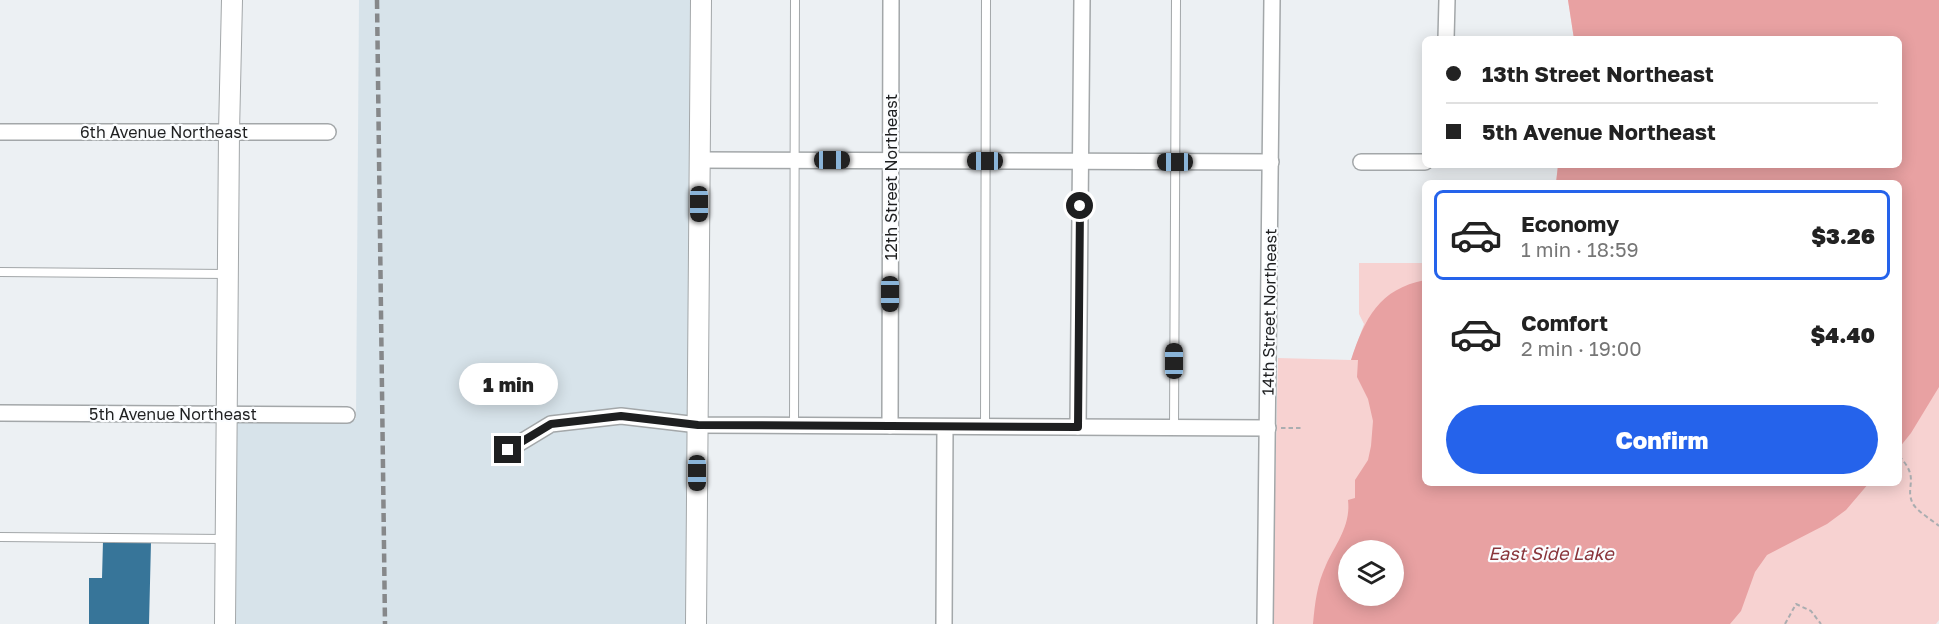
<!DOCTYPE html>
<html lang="en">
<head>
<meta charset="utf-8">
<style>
  :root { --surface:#fff; --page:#f2f2f2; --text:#222; --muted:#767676; --line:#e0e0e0; --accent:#2563eb }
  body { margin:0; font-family:"Golos Text",sans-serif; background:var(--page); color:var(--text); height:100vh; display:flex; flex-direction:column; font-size:22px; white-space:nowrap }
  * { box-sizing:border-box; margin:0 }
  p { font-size:20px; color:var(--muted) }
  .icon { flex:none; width:33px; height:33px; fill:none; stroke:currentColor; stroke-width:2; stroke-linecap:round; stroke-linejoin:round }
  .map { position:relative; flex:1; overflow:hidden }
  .sheet { position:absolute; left:1422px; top:180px; width:480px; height:306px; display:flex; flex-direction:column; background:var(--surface); border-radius:9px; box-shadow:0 3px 15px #0003 }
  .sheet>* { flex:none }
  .guide { position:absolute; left:1422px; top:36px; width:480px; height:132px; border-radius:9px; box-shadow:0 3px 15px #0003; display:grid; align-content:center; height:132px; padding:0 24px; background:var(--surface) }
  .tools { position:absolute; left:1338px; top:540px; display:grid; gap:12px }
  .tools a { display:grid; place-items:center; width:66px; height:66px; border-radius:50%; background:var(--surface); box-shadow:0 3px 15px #0003; font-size:30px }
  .end { position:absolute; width:27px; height:27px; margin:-14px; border:8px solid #1e1f20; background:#fff; box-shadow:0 0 0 3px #fff }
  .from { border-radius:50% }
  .bubble { position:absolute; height:42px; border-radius:21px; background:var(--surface); box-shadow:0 3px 15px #0003; font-size:20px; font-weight:800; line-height:42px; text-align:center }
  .car { position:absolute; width:18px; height:36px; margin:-18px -9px; border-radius:8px; box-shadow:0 0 4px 2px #0007; background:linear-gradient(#222 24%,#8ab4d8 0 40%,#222 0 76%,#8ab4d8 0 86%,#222 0) }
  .guide b { display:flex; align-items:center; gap:21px; height:57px; font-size:22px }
  .guide b+b { border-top:2px solid var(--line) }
  .guide i { width:15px; height:15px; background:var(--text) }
  ul { padding:10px 0 0; list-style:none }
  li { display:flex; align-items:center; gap:18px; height:90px; margin:0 12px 9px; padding:0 12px; border:3px solid transparent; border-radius:9px }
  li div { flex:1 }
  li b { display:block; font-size:22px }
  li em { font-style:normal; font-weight:800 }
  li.current { border-color:var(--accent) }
  li>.icon { width:54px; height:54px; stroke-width:1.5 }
  .button { display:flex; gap:12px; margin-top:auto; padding:12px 24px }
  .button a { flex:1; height:69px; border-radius:36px; background:var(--accent); color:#fff; font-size:24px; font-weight:800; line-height:69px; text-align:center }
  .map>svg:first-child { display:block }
  .built { fill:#d7e3ea }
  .green { fill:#f7d2d1; fill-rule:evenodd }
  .water { fill:#e8a1a2; fill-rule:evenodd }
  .building { fill:#377599 }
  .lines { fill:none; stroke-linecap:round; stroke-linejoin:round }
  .service-casing { stroke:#a3a7a9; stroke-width:10 }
  .minor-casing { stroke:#a3a7a9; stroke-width:18 }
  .tertiary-casing { stroke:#a3a7a9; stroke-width:22 }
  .path { stroke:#aaadb0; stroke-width:2; stroke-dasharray:4.5 3; stroke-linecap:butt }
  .service { stroke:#fff; stroke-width:8 }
  .minor { stroke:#fff; stroke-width:15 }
  .tertiary { stroke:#fff; stroke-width:20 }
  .rail { stroke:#86888a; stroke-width:4.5; stroke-dasharray:9 4.5; stroke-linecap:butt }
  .route { stroke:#1e1f20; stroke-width:8 }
  .labels { text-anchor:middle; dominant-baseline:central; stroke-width:4.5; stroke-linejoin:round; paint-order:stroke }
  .street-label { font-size:16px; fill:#1e1f20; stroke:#fbfdff }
  .water-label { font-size:18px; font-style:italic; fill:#89353b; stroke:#fbfdff }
</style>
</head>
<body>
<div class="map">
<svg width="1939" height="624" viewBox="0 0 1939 624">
  <rect width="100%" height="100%" fill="#ecf0f3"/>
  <polygon class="built" points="359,0 690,0 686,624 232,624 233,419 356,419"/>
  <path class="green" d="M 1568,0 L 1939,0 L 1939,620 L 1936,624 L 1272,624 L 1278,358 L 1351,360 L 1364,324 L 1359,314 L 1359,263 L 1425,263 L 1425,483 L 1899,483 L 1899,183 L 1556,183 L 1558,165 L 1899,165 L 1899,39 L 1574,39 ZM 1348,550 L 1394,550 L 1394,596 L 1348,596 Z"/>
  <g class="water">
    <polygon points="1568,0 1939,0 1939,387 1911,433 1899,448 1899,183 1556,183 1558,165 1899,165 1899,39 1574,39"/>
    <path d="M 1425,280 L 1425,483 L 1869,483 L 1846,510 L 1827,524 L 1767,555 L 1755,572 L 1741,611 L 1730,624 L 1313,624 C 1315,603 1317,584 1326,565 C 1336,543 1351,526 1348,500 L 1355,498 L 1355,480 L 1368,460 L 1371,446 L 1373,421 L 1368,399 L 1357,377 L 1358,360 L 1351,360 C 1365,318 1379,289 1425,280 ZM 1348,550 L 1394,550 L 1394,596 L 1348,596 Z"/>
  </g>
  <polygon class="building" points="103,541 151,542 149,624 89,624 89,578 102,578"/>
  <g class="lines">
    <g class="service-casing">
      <g id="service">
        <polyline points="0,272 227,274"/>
        <polyline points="794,426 795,0"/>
        <polyline points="985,427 986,0"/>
        <polyline points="1174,428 1176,0"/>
        <polyline points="0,537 224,539"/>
      </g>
    </g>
    <g class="minor-casing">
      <g id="minor">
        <polyline points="1446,39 1447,0"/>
        <polyline points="0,132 328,132"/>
        <polyline points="699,160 1271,162"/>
        <polyline points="1361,162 1425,162"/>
        <polyline points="0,413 347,415"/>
        <polyline points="890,426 891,0"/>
        <polyline points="1078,427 1082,0"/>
        <polyline points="508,450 551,424 621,416 698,425 1268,428"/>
        <polyline points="944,624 945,427"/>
        <polyline points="1265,624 1272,0"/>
      </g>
    </g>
    <g class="tertiary-casing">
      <g id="tertiary">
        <polyline points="225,624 229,132 232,0"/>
        <polyline points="696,624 701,0"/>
      </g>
    </g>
    <g class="path">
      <polyline points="1281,428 1302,428"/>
      <path d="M 1899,456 C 1921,479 1904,486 1913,504 C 1918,512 1932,520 1939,526"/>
      <polyline points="1785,624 1796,604 1811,611 1821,624"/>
    </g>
    <use href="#service" class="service"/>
    <use href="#minor" class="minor"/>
    <use href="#tertiary" class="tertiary"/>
    <polyline class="rail" points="377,0 385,624"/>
  </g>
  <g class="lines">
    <polyline class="route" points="508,450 551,424 621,416 698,425 1078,427 1080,206"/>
  </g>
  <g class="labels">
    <g class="street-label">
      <text x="164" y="132">6th Avenue Northeast</text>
      <text transform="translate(891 177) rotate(-90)">12th Street Northeast</text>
      <text transform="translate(1269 312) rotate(-89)">14th Street Northeast</text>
      <text x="173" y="414">5th Avenue Northeast</text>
    </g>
    <g class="water-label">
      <text x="1551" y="553">East Side Lake</text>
    </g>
  </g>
</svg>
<div class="tools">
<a><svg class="icon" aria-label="layers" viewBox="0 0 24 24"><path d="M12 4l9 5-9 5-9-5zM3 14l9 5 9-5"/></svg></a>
</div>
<i class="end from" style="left:1080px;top:206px"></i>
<i class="end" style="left:508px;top:450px"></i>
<div class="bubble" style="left:459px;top:363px;width:99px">1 min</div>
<i class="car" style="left:832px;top:160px;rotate:90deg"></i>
<i class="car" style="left:985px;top:161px;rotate:270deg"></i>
<i class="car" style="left:1175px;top:162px;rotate:270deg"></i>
<i class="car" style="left:699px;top:204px;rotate:180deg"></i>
<i class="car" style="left:890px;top:294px;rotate:180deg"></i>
<i class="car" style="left:1174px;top:361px;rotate:0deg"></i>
<i class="car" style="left:697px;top:473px;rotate:180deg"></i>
<div class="guide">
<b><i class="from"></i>13th Street Northeast</b>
<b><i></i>5th Avenue Northeast</b>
</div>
<section class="sheet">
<ul>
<li class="current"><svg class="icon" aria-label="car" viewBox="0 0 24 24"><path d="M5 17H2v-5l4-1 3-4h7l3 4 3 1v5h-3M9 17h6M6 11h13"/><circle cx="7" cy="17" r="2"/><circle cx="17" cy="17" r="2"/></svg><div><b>Economy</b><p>1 min · 18:59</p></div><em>$3.26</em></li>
<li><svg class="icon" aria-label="car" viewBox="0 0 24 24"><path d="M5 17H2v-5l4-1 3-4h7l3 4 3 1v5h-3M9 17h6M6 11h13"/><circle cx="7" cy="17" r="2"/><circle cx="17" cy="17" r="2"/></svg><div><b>Comfort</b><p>2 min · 19:00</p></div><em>$4.40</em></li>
</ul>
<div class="button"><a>Confirm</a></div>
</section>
</div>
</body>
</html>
